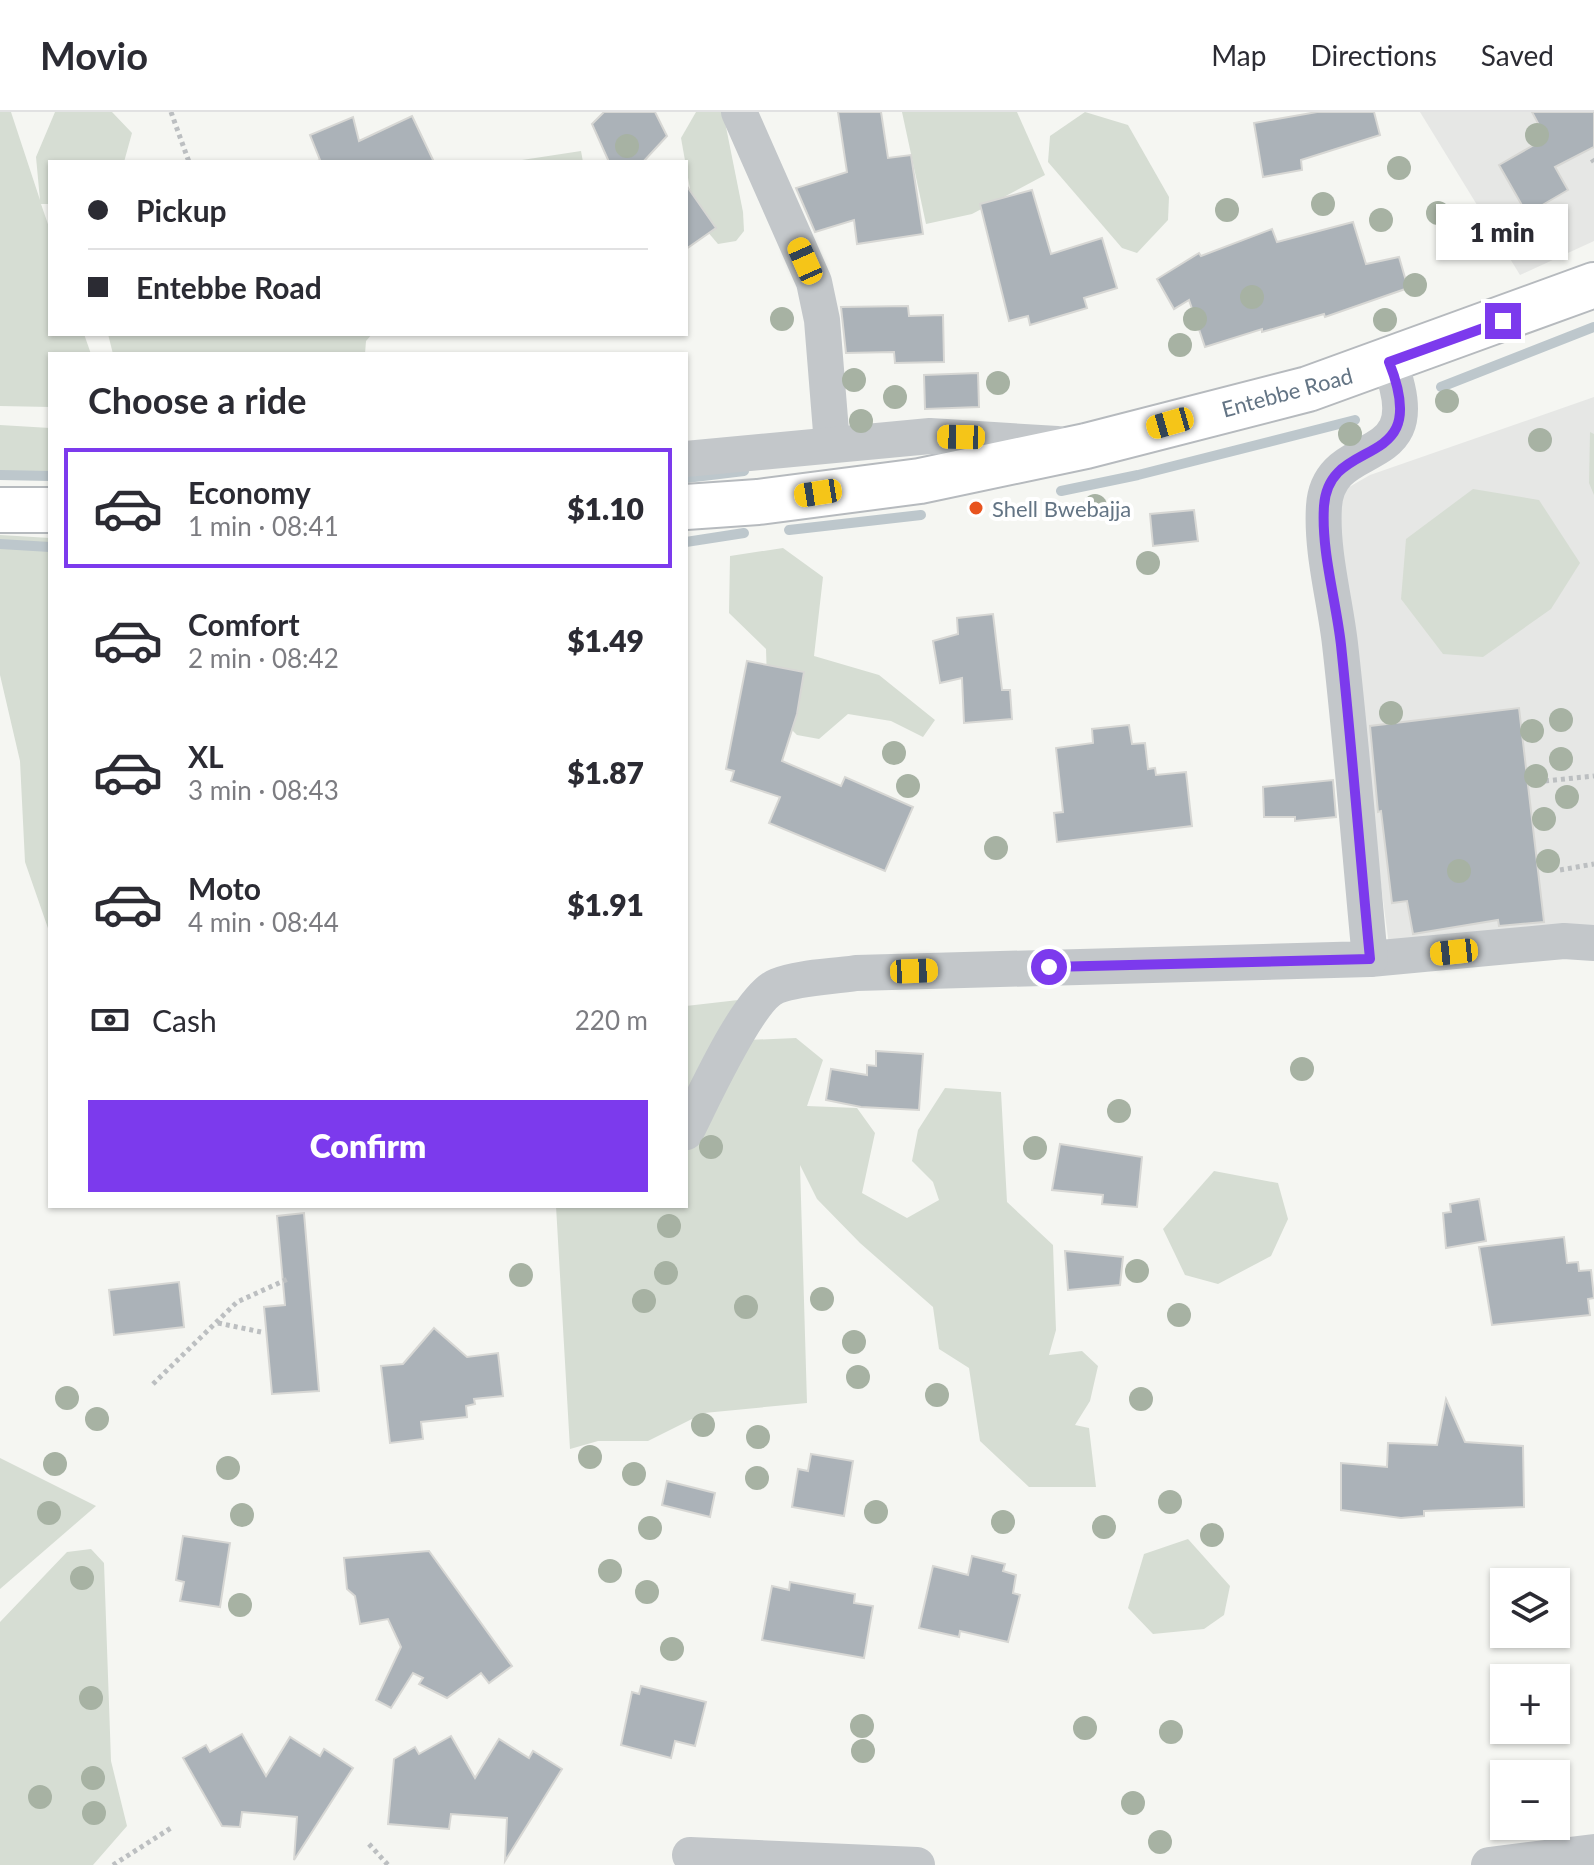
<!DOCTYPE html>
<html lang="en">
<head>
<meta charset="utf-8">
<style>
  :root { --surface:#fff; --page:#f2f2f3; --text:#2b2b33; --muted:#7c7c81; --line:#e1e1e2; --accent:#7c3aed }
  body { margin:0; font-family:Lato,sans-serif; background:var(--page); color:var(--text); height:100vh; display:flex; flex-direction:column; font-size:30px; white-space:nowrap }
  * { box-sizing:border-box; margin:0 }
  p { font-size:26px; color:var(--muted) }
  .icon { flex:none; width:44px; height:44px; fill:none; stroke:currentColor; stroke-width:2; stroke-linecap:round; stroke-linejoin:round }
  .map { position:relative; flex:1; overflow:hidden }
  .sheet { position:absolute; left:48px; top:240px; width:640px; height:856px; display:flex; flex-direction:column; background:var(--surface); border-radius:0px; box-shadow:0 2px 6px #0004 }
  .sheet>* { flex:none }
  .guide { position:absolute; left:48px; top:48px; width:640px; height:176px; border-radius:0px; box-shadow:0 2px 6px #0004; display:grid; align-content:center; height:176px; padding:0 40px; background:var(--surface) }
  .fabs { position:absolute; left:1490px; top:1456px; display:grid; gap:16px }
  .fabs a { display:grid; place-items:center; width:80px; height:80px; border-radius:0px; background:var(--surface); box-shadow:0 2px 6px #0004; font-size:40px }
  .end { position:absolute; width:36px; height:36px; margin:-18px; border:10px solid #7c3aed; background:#fff; box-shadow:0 0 0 4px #fff }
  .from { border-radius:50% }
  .bubble { position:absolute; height:56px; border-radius:0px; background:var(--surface); box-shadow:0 2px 6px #0004; font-size:26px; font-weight:800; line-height:56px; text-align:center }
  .car { position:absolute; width:24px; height:48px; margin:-24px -12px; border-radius:10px; box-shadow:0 0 6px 2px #0007; background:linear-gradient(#f5c518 24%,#345 0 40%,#f5c518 0 76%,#345 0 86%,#f5c518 0) }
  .guide b { display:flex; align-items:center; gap:28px; height:76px; font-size:30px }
  .guide b+b { border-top:2px solid var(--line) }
  .guide i { width:20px; height:20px; background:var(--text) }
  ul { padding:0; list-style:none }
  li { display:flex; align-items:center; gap:24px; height:120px; margin:0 16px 12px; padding:0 24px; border:4px solid transparent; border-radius:0px }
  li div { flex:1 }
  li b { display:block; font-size:30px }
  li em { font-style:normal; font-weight:800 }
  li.current { border-color:var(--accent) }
  li>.icon { width:72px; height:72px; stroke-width:1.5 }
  h2 { padding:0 40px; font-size:36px; line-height:96px }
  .pay { display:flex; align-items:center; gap:20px; height:88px; padding:0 40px; font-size:30px }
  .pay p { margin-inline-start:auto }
  .action { display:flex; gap:16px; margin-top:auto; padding:16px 40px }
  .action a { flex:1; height:92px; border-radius:0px; background:var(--accent); color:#fff; font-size:32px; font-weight:800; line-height:92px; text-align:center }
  header { display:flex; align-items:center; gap:48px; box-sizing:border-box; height:112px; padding:0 40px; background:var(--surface); border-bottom:2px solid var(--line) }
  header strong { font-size:38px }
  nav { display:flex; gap:44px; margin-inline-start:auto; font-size:28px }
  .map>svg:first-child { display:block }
  .built { fill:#e6e7e5 }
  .green { fill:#d6ddd3 }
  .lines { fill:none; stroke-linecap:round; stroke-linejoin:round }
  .stream { stroke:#bdc7cc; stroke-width:10 }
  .building { fill:#abb2b8; stroke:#d7d7d4; stroke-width:2 }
  .major-casing { stroke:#b6babe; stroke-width:48 }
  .path { stroke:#bcbfc1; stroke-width:5; stroke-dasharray:4 4; stroke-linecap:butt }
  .minor { stroke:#c3c7ca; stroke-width:36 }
  .major { stroke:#fff; stroke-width:44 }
  .tree { fill:#a7b2a3 }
  .route { stroke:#7c3aed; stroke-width:10 }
  .poi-dot { fill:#e8541f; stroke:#fff; stroke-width:3 }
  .labels { text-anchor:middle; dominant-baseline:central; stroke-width:8; stroke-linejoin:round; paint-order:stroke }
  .street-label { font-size:22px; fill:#637484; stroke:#fff }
  .poi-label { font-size:22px; fill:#637484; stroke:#fff; text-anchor:start }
</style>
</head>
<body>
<header>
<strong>Movio</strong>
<nav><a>Map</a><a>Directions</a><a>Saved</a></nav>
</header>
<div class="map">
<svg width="1594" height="1753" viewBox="0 0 1594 1753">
  <rect width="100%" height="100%" fill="#f5f6f2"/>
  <g class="built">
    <polygon points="1420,0 1594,0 1594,129 1520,163"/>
    <polygon points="1594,285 1594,819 1390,841 1333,406 1344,378 1370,363"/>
  </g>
  <g class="green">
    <polygon points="0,0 11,0 40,88 36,45 55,0 112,0 132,21 124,50 50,50 50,92 41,92 50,118 50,222 84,222 91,242 50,242 50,295 0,294"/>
    <polygon points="696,0 723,0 743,100 744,119 736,129 718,132 695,105 681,26"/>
    <polygon points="902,0 1017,0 1045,63 972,102 926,112"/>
    <polygon points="1085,0 1128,13 1169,85 1168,108 1137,141 1122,136 1048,50 1050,24"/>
    <polygon points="581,39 583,50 515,50 522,48"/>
    <polygon points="108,222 372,222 366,229 365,242 113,242"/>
    <polygon points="0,313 50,316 50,366 0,365"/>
    <polygon points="1590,320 1594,322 1594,383 1589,371"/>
    <polygon points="1473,377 1539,388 1580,451 1551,497 1483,545 1443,542 1401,487 1406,427"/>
    <polygon points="0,423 50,426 50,822 25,750 20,649 0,563"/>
    <polygon points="783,436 823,465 814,544 879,563 935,608 923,625 891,609 848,602 819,627 797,623 792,618 767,569 766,537 729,501 730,444"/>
    <polygon points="747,887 747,928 796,926 823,948 807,994 857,996 875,1021 862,1081 907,1106 939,1088 933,1070 912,1049 918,1018 945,976 1001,980 1007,1090 1053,1133 1056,1218 1049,1243 1082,1239 1098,1254 1090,1289 1075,1313 1089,1316 1096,1375 1029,1375 980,1329 969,1256 939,1237 933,1195 860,1131 817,1087 800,1053 807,1291 704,1301 648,1329 598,1329 570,1337 556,1094 686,1094 686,894"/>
    <polygon points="1214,1059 1278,1071 1288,1107 1271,1144 1218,1172 1185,1163 1163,1117"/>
    <polygon points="0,1346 96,1394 0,1477"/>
    <polygon points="1188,1427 1230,1474 1224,1503 1204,1517 1153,1522 1128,1496 1144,1442"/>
    <polygon points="91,1437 104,1451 111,1649 127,1714 93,1753 0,1753 0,1510 67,1440"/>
  </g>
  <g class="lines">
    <g class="stream">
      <polyline points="1441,275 1594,215"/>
      <polyline points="0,363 50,364"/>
      <polyline points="686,366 744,359"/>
      <polyline points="1061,379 1138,363 1355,308"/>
      <polyline points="789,418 921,403"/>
      <polyline points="686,430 744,421"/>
      <polyline points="0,432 50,435"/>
    </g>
  </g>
  <g class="building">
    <polygon points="604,0 655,0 667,24 643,50 609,50 592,12"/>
    <polygon points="838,0 881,0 888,46 911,43 923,122 857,132 854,108 815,120 796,76 847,60"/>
    <polygon points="1317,0 1374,0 1380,23 1301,48 1302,58 1263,65 1254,11"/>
    <polygon points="1532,0 1594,0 1594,35 1555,55 1568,78 1527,102 1499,53 1546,26"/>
    <polygon points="412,4 434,50 316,50 320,48 310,23 353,5 359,29"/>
    <polygon points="686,73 716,116 686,137"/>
    <polygon points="1032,78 1051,142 1102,126 1117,176 1084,186 1087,196 1030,213 1028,204 1009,209 980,92"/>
    <polygon points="1353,110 1366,152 1399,145 1408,176 1325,205 1324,202 1262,220 1262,217 1205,235 1189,188 1174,197 1157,167 1199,141 1201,144 1272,117 1277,130"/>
    <polygon points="908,194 909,204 943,203 944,250 895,251 894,240 846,241 841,195"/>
    <polygon points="978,261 979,295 925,297 924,263"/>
    <polygon points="1194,398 1198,429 1153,434 1150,402"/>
    <polygon points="993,502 1002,578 1010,578 1012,607 964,611 962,566 940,571 933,529 958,522 957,506"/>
    <polygon points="747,549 804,560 797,602 782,649 841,674 845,665 913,695 885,759 769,711 780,685 731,669 734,659 726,657"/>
    <polygon points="1519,596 1544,810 1499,814 1498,808 1413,822 1407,789 1392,791 1381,699 1378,700 1370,614"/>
    <polygon points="1129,613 1132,632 1145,631 1148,657 1155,656 1156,663 1186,660 1192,714 1057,730 1054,701 1063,700 1056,636 1093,631 1092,617"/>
    <polygon points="1333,668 1336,705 1295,709 1295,705 1264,705 1263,675"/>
    <polygon points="876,939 923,942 919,998 861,995 826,988 831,957 867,963 867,953 876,954"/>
    <polygon points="1060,1032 1142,1045 1137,1095 1102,1092 1103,1083 1052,1078"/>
    <polygon points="1479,1087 1486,1129 1446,1136 1443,1101 1451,1100 1450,1092"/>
    <polygon points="304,1101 319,1279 272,1282 264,1195 285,1193 277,1104"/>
    <polygon points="1564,1125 1567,1151 1578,1150 1579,1159 1591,1158 1594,1186 1588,1187 1590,1203 1492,1213 1479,1135"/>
    <polygon points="1065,1139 1123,1145 1120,1173 1068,1178"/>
    <polygon points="179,1170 184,1215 114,1223 109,1178"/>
    <polygon points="434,1216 467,1245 498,1241 503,1284 474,1287 475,1292 466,1294 467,1305 421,1310 423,1327 390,1331 381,1254 403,1252"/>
    <polygon points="1446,1287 1465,1330 1523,1334 1524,1395 1424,1399 1424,1404 1401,1406 1341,1398 1341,1351 1387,1355 1388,1331 1437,1333"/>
    <polygon points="811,1342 853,1349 844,1404 792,1395 798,1357 808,1359"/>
    <polygon points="667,1369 715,1381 710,1405 662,1393"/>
    <polygon points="183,1424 230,1431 220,1495 180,1489 184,1470 176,1468"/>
    <polygon points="429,1439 512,1554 489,1571 481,1561 447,1586 419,1572 423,1566 413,1561 391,1596 376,1588 401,1535 388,1507 360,1512 355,1484 347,1477 344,1446"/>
    <polygon points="972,1444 1005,1452 1003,1459 1016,1463 1013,1481 1020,1483 1008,1530 960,1519 959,1525 919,1516 933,1454 968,1463"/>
    <polygon points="790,1470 855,1482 854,1491 873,1494 864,1546 762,1528 772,1474 789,1478"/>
    <polygon points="641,1574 706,1590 695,1634 675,1629 671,1646 621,1633 632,1580 639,1582"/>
    <polygon points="242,1622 266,1664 290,1625 320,1644 324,1637 353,1656 294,1748 297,1705 242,1700 240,1715 222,1714 183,1646 206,1633 210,1640"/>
    <polygon points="451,1624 475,1666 499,1627 529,1646 533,1639 562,1657 505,1749 507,1706 451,1702 449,1717 388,1712 394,1647 415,1635 419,1642"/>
  </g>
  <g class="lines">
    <g class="major-casing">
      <g id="major">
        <polyline points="686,395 758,390 920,369 1086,334 1308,277 1594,173"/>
        <polyline points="0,398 50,398"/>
      </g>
    </g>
    <g class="path">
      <polyline points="171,0 189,50"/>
      <polyline points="1592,47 1594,50"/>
      <polyline points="1545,669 1594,664"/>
      <polyline points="1560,758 1594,752"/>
      <polyline points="218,1211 261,1220"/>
      <polyline points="153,1272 237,1190 290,1166"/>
      <polyline points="369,1732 388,1753"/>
      <polyline points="113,1753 171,1716"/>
    </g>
    <g class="minor">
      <polyline points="739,0 814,170 822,208 832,332"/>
      <polyline points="686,347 930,324 1057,332"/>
      <polyline points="1370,847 1564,829 1594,831"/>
      <path d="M 686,1020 C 701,991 748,885 777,874 C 800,865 831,865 856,861 L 1370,847 C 1360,742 1352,637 1340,532 C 1335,488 1321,439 1324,394 C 1329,320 1434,363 1389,250"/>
      <polyline points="690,1743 917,1753"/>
      <polyline points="1489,1753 1594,1740"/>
    </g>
    <use href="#major" class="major"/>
  </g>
  <g class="tree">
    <circle cx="1537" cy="23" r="12"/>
    <circle cx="627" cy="34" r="12"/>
    <circle cx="1399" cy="56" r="12"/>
    <circle cx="1323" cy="92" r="12"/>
    <circle cx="1227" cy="98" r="12"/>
    <circle cx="1438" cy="101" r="12"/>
    <circle cx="1381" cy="108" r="12"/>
    <circle cx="1415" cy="173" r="12"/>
    <circle cx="1252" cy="185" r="12"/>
    <circle cx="782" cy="207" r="12"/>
    <circle cx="1195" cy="207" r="12"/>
    <circle cx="1385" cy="208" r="12"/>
    <circle cx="1180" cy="233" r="12"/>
    <circle cx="854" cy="268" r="12"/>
    <circle cx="998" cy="271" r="12"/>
    <circle cx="895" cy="285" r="12"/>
    <circle cx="1447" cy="289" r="12"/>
    <circle cx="861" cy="309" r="12"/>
    <circle cx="1350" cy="322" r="12"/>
    <circle cx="1540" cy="328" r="12"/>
    <circle cx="1095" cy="394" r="12"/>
    <circle cx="1148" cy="451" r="12"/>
    <circle cx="1391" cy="601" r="12"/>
    <circle cx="1561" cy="608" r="12"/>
    <circle cx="1532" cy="619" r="12"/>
    <circle cx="894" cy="641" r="12"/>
    <circle cx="1561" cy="647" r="12"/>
    <circle cx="1536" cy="664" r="12"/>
    <circle cx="908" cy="674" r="12"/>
    <circle cx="1567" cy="685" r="12"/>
    <circle cx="1544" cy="707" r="12"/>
    <circle cx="996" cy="736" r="12"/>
    <circle cx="1548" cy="749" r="12"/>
    <circle cx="1459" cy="759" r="12"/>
    <circle cx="1302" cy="957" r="12"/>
    <circle cx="1119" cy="999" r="12"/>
    <circle cx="711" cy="1035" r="12"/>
    <circle cx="1035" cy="1036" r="12"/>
    <circle cx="669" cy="1114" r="12"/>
    <circle cx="1137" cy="1159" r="12"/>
    <circle cx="666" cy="1161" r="12"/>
    <circle cx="521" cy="1163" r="12"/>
    <circle cx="822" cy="1187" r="12"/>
    <circle cx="644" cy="1189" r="12"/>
    <circle cx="746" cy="1195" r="12"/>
    <circle cx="1179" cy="1203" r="12"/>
    <circle cx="854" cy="1230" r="12"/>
    <circle cx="858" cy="1265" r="12"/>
    <circle cx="937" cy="1283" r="12"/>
    <circle cx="67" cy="1286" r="12"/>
    <circle cx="1141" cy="1287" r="12"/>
    <circle cx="97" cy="1307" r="12"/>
    <circle cx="703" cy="1313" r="12"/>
    <circle cx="758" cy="1325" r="12"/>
    <circle cx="590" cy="1345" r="12"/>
    <circle cx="55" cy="1352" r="12"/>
    <circle cx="228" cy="1356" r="12"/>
    <circle cx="634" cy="1362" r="12"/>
    <circle cx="757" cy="1366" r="12"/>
    <circle cx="1170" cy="1390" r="12"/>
    <circle cx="876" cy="1400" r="12"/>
    <circle cx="49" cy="1401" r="12"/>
    <circle cx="242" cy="1403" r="12"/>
    <circle cx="1003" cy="1410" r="12"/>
    <circle cx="1104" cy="1415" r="12"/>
    <circle cx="650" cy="1416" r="12"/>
    <circle cx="1212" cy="1423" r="12"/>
    <circle cx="610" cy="1459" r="12"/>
    <circle cx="82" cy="1466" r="12"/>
    <circle cx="647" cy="1480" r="12"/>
    <circle cx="240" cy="1493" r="12"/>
    <circle cx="672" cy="1537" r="12"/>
    <circle cx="91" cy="1586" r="12"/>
    <circle cx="862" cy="1614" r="12"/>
    <circle cx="1085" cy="1616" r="12"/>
    <circle cx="1171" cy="1620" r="12"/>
    <circle cx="863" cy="1639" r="12"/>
    <circle cx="93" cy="1666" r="12"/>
    <circle cx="40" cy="1685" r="12"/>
    <circle cx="1133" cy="1691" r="12"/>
    <circle cx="94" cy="1701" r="12"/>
    <circle cx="1160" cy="1730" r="12"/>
  </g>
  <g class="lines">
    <path class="route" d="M 1049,855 L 1370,847 C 1360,743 1352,637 1341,533 C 1336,488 1321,439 1324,394 C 1329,320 1434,363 1389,250 L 1503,209"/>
  </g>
  <circle class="poi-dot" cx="976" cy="396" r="8"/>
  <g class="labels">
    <g class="street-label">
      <text transform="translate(1287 280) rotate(-15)">Entebbe Road</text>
    </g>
    <g class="poi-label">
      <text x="992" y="396">Shell Bwebajja</text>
    </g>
  </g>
</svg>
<div class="fabs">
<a><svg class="icon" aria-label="layers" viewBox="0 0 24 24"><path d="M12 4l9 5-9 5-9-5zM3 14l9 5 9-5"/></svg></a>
<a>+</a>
<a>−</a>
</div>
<i class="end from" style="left:1049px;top:855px"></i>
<i class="end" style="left:1503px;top:209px"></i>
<div class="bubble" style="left:1436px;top:92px;width:132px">1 min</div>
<i class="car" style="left:805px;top:149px;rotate:336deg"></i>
<i class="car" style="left:1170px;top:311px;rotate:254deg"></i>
<i class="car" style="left:961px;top:325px;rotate:271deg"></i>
<i class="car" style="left:818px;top:381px;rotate:261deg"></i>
<i class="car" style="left:1454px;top:840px;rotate:264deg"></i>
<i class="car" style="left:914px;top:859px;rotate:88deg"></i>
<div class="guide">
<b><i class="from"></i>Pickup</b>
<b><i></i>Entebbe Road</b>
</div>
<section class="sheet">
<h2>Choose a ride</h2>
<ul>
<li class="current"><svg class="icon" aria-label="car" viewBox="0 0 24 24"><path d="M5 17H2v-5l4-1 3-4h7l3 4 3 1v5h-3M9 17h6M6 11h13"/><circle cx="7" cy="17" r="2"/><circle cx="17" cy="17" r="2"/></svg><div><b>Economy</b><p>1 min · 08:41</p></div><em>$1.10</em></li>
<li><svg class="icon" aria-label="car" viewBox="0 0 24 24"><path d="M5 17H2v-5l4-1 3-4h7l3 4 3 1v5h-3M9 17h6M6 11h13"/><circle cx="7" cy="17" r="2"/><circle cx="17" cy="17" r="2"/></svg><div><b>Comfort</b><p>2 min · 08:42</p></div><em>$1.49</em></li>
<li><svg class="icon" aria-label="car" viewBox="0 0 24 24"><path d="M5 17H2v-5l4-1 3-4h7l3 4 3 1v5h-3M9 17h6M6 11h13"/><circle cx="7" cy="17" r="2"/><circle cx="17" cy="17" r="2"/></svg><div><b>XL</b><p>3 min · 08:43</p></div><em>$1.87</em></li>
<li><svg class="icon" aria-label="car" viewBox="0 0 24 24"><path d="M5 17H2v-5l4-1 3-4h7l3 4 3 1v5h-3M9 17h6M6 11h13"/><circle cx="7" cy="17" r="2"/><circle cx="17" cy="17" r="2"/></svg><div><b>Moto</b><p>4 min · 08:44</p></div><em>$1.91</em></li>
</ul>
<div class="pay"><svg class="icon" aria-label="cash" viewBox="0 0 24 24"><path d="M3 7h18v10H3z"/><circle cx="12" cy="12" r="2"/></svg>Cash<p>220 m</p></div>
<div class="action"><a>Confirm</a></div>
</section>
</div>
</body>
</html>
